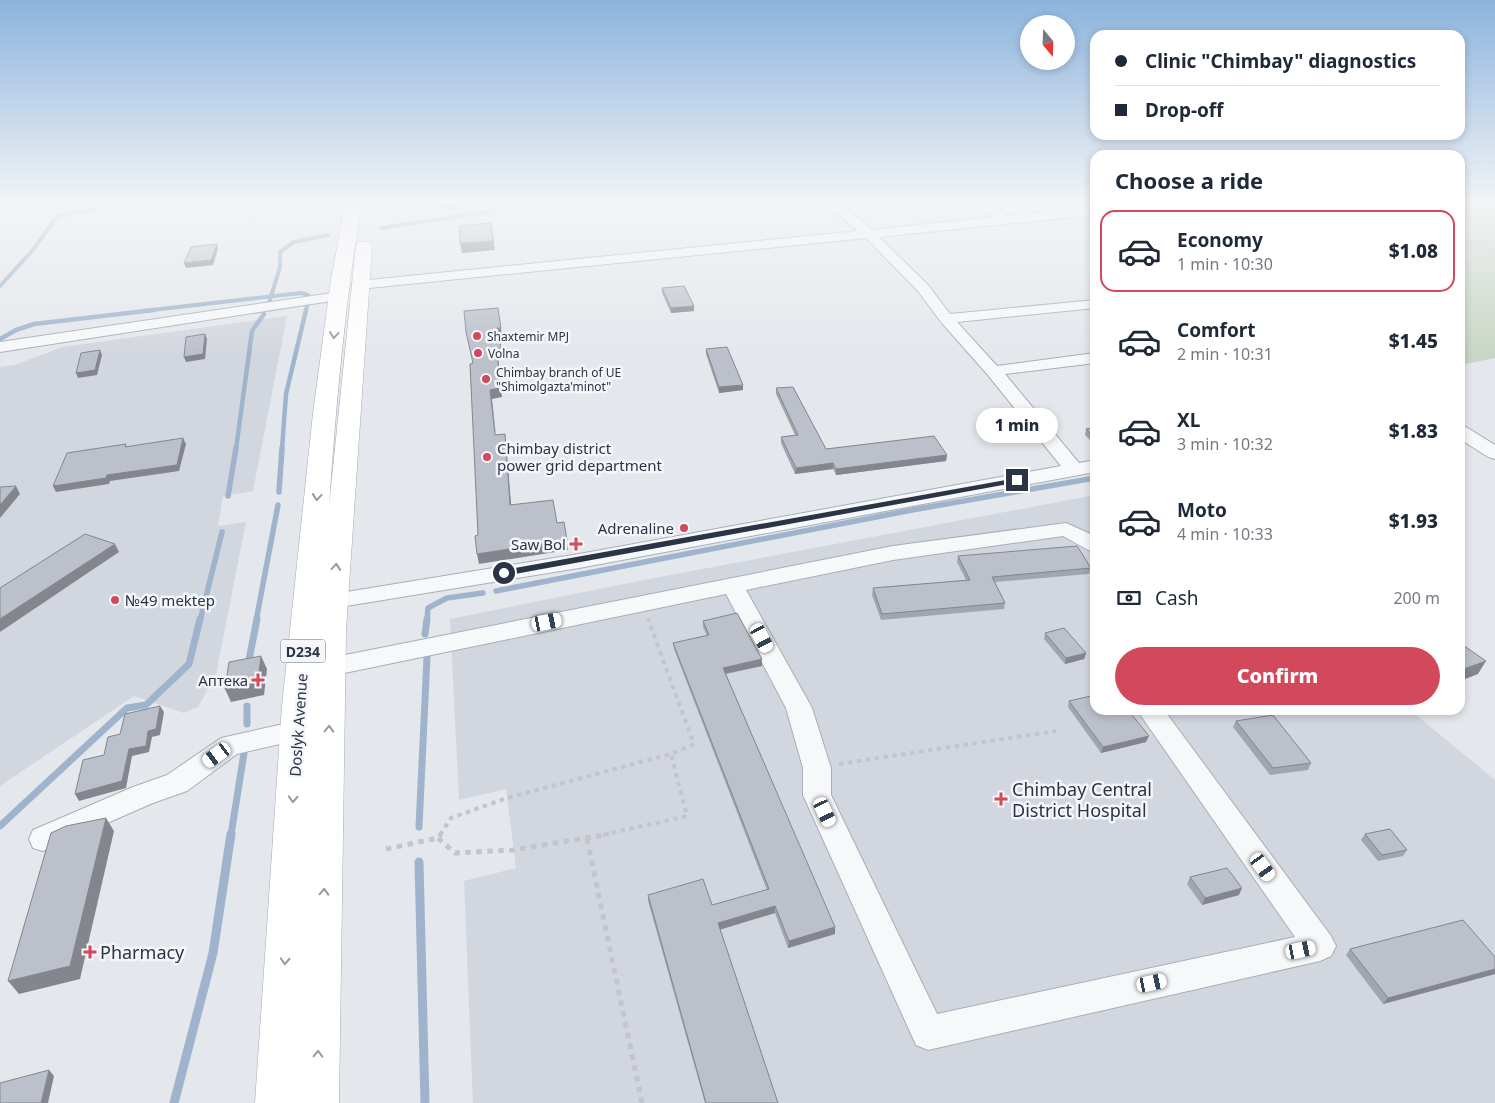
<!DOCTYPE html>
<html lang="en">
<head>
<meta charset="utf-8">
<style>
  :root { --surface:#fff; --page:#f2f2f3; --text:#1f2937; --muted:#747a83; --line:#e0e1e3; --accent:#d1495b }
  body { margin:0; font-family:"Noto Sans",sans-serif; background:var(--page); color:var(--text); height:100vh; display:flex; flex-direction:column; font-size:19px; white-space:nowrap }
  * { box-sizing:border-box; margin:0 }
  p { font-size:16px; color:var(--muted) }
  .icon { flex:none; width:28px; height:28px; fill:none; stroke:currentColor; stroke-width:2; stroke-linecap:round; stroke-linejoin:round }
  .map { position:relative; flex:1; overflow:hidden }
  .side { position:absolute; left:1090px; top:150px; width:375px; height:565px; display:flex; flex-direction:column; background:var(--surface); border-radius:15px; box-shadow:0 2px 8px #0003 }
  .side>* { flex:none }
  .top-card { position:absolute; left:1090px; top:30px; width:375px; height:110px; border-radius:15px; box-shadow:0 2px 8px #0003; display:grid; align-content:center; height:110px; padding:0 25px; background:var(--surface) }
  .needle { width:32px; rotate:161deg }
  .tools { position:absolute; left:1020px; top:15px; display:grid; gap:10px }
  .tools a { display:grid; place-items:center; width:55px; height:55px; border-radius:50%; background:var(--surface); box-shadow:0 2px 8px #0003; font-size:25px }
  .end { position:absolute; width:22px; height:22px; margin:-11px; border:6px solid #2b3445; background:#fff; box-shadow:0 0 0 2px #fff }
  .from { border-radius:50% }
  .bubble { position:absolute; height:35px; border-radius:18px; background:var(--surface); box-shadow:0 2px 8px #0003; font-size:16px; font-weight:800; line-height:35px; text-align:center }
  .car { position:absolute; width:15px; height:30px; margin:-15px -8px; border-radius:6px; box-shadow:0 0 4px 1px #0007; background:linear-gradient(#fff 24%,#345 0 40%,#fff 0 76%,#345 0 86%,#fff 0) }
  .top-card b { display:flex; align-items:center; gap:18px; height:48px; font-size:19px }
  .top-card b+b { border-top:1px solid var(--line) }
  .top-card i { width:12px; height:12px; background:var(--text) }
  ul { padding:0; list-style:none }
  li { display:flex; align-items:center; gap:15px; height:82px; margin:0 10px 8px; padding:0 15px; border:2px solid transparent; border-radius:15px }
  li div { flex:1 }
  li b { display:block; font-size:19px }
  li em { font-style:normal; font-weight:800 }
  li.active { border-color:var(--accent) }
  li>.icon { width:45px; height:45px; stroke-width:1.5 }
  h2 { padding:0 25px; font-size:22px; line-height:60px }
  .pay { display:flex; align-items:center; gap:12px; height:55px; padding:0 25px; font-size:19px }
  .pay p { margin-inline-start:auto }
  .button { display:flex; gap:10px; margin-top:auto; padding:10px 25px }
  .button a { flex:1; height:58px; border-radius:30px; background:var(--accent); color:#fff; font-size:20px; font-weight:800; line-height:58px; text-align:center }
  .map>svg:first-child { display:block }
  .built { fill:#d2d6de }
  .green { fill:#c9d6c5 }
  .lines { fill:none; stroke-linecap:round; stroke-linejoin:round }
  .stream-far4 { stroke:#9fb4cc; stroke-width:4 }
  .stream-far3 { stroke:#9fb4cc; stroke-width:4.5 }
  .stream-far2 { stroke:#9fb4cc; stroke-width:5.5 }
  .stream-far1 { stroke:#9fb4cc; stroke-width:7 }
  .stream { stroke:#9fb4cc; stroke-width:9 }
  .minor-casing { stroke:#a9aeb7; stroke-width:2 }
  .major-casing { stroke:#a3abb8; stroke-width:1 }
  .path-far2 { stroke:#c2c5cb; stroke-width:2; stroke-dasharray:2.5 2.5; stroke-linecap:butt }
  .path-far1 { stroke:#c2c5cb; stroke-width:4; stroke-dasharray:4.5 4.5; stroke-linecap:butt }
  .path { stroke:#c2c5cb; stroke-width:5; stroke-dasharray:5.5 5.5; stroke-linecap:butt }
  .minor { fill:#f7f8fa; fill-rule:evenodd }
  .major { fill:#fff; fill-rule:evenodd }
  .wall { fill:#a1a5ae }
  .shaded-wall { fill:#83868d }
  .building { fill:#bbc0ca; stroke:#83868d }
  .oneway { stroke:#959aa2 }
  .route { fill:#2b3445 }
  .poi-dot { fill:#d1495b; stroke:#f4f6f9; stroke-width:2 }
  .labels { text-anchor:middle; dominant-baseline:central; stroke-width:5; stroke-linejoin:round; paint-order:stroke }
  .far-poi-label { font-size:12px; fill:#2b3445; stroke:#f4f6f9; text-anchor:start }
  .shield { fill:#f4f6f9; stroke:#676e7b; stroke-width:1 }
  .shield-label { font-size:14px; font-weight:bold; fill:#2b3445 }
  .poi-label { font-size:15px; fill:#2b3445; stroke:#f4f6f9; text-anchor:end }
  .street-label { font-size:15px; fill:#2b3445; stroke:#f4f6f9 }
  .near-poi-label { font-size:18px; fill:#2b3445; stroke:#f4f6f9; text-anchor:start }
</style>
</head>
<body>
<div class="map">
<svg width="1495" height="1103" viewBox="0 0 1495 1103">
  <rect width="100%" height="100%" fill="#e4e7ec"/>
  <g class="built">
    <polygon points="287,316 253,491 223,496 218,526 246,522 216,674 198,707 184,713 134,696 0,786 0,367 15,365 62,347"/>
    <polygon points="1095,495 1095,710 1410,710 1495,780 1495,1103 473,1103 464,881 516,868 506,789 459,800 450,619 644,580"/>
  </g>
  <polygon class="green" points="1460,201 1495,201 1495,358 1460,365"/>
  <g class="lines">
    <g class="stream-far4">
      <polyline points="1064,201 1075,208"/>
      <polyline points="1090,216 1095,220"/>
      <polyline points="381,228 487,212 523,201"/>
      <polyline points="0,286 33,250 57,216 108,206 151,201"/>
      <polyline points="269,303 280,267 280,252 294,242 328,235"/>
      <polyline points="143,311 301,293 308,295"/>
      <polyline points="306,311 308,301"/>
    </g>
    <g class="stream-far3">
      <polyline points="0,339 16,330 34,324 154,310"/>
      <polyline points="236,449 252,331 264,314"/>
      <polyline points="282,449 286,394 306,310"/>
    </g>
    <g class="stream-far2">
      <polyline points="279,492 282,448"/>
      <polyline points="228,496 236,448"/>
      <polyline points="496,591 912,510 1095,478"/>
      <polyline points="200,621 222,532"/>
      <polyline points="256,621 278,505"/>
      <polyline points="427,621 428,608 447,598 483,593"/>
    </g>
    <g class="stream-far1">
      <polyline points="425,634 427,619"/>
      <polyline points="248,665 257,619"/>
      <polyline points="247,706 247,724"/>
      <polyline points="0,826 127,708 146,705 189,664 200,619"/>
      <polyline points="419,827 427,657"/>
      <polyline points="231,835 244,753"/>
    </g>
    <g class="stream">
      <polyline points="419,862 425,1103"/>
      <polyline points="174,1103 213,953 231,834"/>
    </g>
    <g class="minor-casing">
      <g id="minor">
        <polygon points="826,201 838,201 872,230 993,217 974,201 987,201 1007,216 1095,207 1095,215 879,237 928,285 950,314 1095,300 1095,308 957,322 997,366 1095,353 1095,363 1005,374 1079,463 1095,460 1095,472 579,568 334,608 326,606 323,601 326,596 334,594 579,554 1061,466 987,374 941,322 918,291 866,238 359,289 354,288 352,285 354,282 359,281 858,231 828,206"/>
        <polygon points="339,292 344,293 346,296 344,299 0,352 0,342"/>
        <polygon points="1460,426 1466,427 1495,445 1495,459 1488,457 1460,439"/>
        <polygon points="1066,523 1095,536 1095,551 1088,550 1063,536 893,560 746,590 812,708 831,768 831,795 937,1014 1295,937 1137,710 1164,710 1331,936 1336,946 1331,956 1320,961 928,1050 916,1045 803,795 803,768 786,708 726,594 330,676 321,673 318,667 321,661 330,658 893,546"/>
        <polygon points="297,721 306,724 310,731 306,738 237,754 187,791 153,803 43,851 33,848 29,839 33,830 133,787 167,775 221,738"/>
      </g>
    </g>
    <g class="major-casing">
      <path id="major" d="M 346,201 L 362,201 C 345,302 336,404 329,506 L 356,246 L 358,242 L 370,242 L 372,246 L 346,630 L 339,1103 L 255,1103 L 282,706 L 313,413 L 331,280 Z"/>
    </g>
    <g class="path-far2">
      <polyline points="1460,238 1495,253"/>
      <polyline points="1460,262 1495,258"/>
    </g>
    <g class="path-far1">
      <polyline points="839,764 1056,731"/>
      <polyline points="440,835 451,818 507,798 671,754 694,744 648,619"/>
      <polyline points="603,835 687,816 671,754"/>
    </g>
    <g class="path">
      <polyline points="438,838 455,853 513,850 609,834"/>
      <polyline points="587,839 642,1103"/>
      <polyline points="386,849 438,838 441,834"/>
    </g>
    <use href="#minor" class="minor"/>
    <use href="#major" class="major"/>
  </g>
  <g class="wall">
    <polygon points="662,288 694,311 671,313 662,293"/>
    <polygon points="706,349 743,390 719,393 706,354"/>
    <polygon points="776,388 826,449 947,455 946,461 836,475 833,469 795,474 781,443 781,437 795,435 776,394"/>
    <polygon points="1095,428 1095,445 1085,435 1086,429"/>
    <polygon points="958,556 1091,568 1089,574 995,582 1005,603 1004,609 881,620 872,595 873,588 966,580 957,562"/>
    <polygon points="703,621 762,659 762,666 726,674 835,934 788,948 775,913 720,929 778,1103 705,1103 648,901 648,895 712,905 767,890 674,649 673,643 707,636 703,627"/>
    <polygon points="1045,633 1086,653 1084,659 1065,664 1044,639"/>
    <polygon points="1069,701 1146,742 1101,753 1068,707"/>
    <polygon points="1236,721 1311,763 1308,770 1270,775 1233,727"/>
    <polygon points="1365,834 1407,850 1403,856 1378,861 1361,840"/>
    <polygon points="1190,877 1239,895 1202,905 1187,884"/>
    <polygon points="1350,949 1495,957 1495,974 1383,1004 1346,955"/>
  </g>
  <g class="shaded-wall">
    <polygon points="443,201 459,201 460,208 444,210"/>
    <polygon points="491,223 495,250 462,253 460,243"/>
    <polygon points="217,244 218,249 213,265 186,268 184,263"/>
    <polygon points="694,306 694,311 671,313 671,308"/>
    <polygon points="497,328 501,328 502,336 498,337"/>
    <polygon points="205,334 207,339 205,359 186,362 184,357"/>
    <polygon points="501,348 503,357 498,357 502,397 492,399 497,444 490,390 497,349"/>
    <polygon points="100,350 102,355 97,375 78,378 76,373"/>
    <polygon points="743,385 743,390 719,393 719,387"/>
    <polygon points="505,434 506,443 512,515 510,505"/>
    <polygon points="183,438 186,444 179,471 110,481 109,484 56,492 53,486 107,475"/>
    <polygon points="947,455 946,461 836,475 836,469"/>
    <polygon points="833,463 833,469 795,474 796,468"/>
    <polygon points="16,486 20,494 0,518 0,505"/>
    <polygon points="567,540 568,550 479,564 477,554"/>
    <polygon points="115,544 119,552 0,632 0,619"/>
    <polygon points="1086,653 1084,659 1065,664 1066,658"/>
    <polygon points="261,656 267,669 264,695 231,702 225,689"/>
    <polygon points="762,659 762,666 723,674 723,668"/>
    <polygon points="1486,661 1478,674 1460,681 1460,673 1461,670"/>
    <polygon points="160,706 164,712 160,735 152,737 149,752 132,756 126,788 79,801 75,794 129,749 148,731"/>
    <polygon points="1149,736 1146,742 1101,753 1103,747"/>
    <polygon points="106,818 114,831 80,979 19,994 8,981"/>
    <polygon points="1242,888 1239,895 1202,905 1205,898"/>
    <polygon points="775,906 775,913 719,930 718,923"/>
    <polygon points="835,927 835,934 788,948 789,941"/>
    <polygon points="1495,969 1495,974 1383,1004 1388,998"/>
    <polygon points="49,1070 54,1076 48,1103 41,1103"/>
  </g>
  <g class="building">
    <polygon points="491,223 493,241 460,243 459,226"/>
    <polygon points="217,244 211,260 184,263 191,247"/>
    <polygon points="684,286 694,306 671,308 662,288"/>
    <polygon points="498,308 501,328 497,328 501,348 497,349 500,388 490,390 495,435 505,434 510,505 553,500 557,523 564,522 567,540 477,554 475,536 478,535 470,364 473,363 466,332 464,311"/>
    <polygon points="205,334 203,354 184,357 186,337"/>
    <polygon points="727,347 743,385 719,387 706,349"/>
    <polygon points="100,350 95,370 76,373 81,353"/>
    <polygon points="793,387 826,449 934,436 947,455 836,469 833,463 796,468 781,437 798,435 776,388"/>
    <polygon points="1095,428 1095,438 1086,429"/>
    <polygon points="183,438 177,465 107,475 106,478 53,486 67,453 126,444 125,447"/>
    <polygon points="16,486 0,505 0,487"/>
    <polygon points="85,534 115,544 0,619 0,588"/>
    <polygon points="1077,546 1091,568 992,577 1005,603 882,614 873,588 970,580 958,556"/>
    <polygon points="737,613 762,659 723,668 835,927 789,941 775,906 718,923 778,1103 706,1103 648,895 703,879 712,905 769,889 673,643 709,635 703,621"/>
    <polygon points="1064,628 1086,653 1066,658 1045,633"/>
    <polygon points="1460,643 1486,661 1461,670 1460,669"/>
    <polygon points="261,656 258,682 225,689 229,662"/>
    <polygon points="1095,695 1095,710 1128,710 1149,736 1103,747 1069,701"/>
    <polygon points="160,706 156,729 148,731 146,746 129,749 122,781 75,794 83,760 104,755 108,737 120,734 125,714"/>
    <polygon points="1273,715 1311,763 1273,768 1236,721"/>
    <polygon points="106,818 70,966 8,981 51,833 66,826"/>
    <polygon points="1390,829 1407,850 1382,855 1365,834"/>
    <polygon points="1227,868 1242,888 1205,898 1190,877"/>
    <polygon points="1463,920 1495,957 1495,969 1388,998 1350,949"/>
    <polygon points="49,1070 41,1103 0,1103 0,1083"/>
  </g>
  <defs><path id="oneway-chevron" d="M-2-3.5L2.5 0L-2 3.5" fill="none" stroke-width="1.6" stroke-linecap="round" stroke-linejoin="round" transform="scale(1.25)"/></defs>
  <g class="oneway">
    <use href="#oneway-chevron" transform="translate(334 335) rotate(97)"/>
    <use href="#oneway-chevron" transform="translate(317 497) rotate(95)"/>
    <use href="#oneway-chevron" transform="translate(336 567) rotate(-85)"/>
    <use href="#oneway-chevron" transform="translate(329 729) rotate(-88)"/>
    <use href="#oneway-chevron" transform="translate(293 799) rotate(93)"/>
    <use href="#oneway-chevron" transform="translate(324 892) rotate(-88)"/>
    <use href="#oneway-chevron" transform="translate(285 961) rotate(93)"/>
    <use href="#oneway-chevron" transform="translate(318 1054) rotate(-88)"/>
  </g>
  <linearGradient id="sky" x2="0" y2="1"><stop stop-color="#8bb4dd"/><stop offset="0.57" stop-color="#f3f4f6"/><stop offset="1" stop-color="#f3f4f6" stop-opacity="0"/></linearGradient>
  <rect width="1495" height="355" fill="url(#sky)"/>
  <polygon class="route" points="1017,478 1019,479 1019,482 504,576 500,573 504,570"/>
  <g class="poi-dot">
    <circle cx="477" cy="336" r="5"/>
    <circle cx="478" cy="353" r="5"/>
    <circle cx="486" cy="379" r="5"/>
    <circle cx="487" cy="457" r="5"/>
    <circle cx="684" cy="528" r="5"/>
    <path d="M573.5 536.5h5v5h5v5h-5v5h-5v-5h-5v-5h5z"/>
    <circle cx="115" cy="600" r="5"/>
    <path d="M255.5 672.5h5v5h5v5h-5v5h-5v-5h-5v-5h5z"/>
    <path d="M998.5 791.5h5v5h5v5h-5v5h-5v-5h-5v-5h5z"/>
    <path d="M87.5 944.5h5v5h5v5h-5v5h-5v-5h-5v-5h5z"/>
  </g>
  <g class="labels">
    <g class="far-poi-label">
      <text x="487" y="336">Shaxtemir MPJ</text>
      <text x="488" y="353">Volna</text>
      <text x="496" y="372">Chimbay branch of UE<tspan x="496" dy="14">"Shimolgazta'minot"</tspan></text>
    </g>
    <rect class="shield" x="280.5" y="639.5" width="45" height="23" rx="4"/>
    <g class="shield-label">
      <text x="303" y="651">D234</text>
    </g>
    <g class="poi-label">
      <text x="497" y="448" text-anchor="start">Chimbay district<tspan x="497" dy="17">power grid department</tspan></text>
      <text x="674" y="528">Adrenaline</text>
      <text x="566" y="544">Saw Bol</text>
      <text x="125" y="600" text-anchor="start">№49 mektep</text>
      <text x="248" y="680">Аптека</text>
    </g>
    <g class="street-label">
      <text transform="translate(298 725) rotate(-86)">Doslyk Avenue</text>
    </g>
    <g class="near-poi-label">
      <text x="1012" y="789">Chimbay Central<tspan x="1012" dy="21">District Hospital</tspan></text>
      <text x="100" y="952">Pharmacy</text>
    </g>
  </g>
</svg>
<div class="tools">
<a><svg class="needle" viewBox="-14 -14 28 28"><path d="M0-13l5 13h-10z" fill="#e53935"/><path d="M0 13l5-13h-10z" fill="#747a83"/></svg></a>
</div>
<i class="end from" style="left:504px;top:573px"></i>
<i class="end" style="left:1017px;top:480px"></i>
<div class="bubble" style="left:976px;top:408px;width:82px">1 min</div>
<i class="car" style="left:547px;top:622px;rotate:79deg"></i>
<i class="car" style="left:762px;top:638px;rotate:152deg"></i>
<i class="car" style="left:217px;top:755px;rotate:234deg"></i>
<i class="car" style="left:825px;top:812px;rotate:155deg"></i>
<i class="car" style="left:1263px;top:867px;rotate:144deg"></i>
<i class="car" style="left:1301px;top:950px;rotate:78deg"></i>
<i class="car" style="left:1152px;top:983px;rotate:78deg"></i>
<div class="top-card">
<b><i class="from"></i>Clinic &quot;Chimbay&quot; diagnostics</b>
<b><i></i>Drop-off</b>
</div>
<section class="side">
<h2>Choose a ride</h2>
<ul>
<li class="active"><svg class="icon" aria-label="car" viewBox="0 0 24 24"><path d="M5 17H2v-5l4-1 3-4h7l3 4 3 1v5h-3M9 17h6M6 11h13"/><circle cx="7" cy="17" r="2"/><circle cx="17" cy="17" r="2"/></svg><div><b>Economy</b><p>1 min · 10:30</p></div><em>$1.08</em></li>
<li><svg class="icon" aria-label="car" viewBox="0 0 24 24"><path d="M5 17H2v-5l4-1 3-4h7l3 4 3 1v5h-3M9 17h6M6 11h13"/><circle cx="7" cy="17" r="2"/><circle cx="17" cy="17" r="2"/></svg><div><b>Comfort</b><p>2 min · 10:31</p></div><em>$1.45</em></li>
<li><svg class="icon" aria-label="car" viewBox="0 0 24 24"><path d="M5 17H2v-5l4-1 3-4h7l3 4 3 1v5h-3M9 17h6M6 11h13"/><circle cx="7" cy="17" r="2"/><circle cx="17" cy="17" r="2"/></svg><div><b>XL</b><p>3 min · 10:32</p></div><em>$1.83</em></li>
<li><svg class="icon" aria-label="car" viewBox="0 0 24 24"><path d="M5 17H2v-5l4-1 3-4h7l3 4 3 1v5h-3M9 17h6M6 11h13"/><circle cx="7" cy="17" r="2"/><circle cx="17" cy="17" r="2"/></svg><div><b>Moto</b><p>4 min · 10:33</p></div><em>$1.93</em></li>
</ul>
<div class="pay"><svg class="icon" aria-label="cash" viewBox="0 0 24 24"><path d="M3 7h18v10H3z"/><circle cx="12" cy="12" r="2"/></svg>Cash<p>200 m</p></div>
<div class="button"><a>Confirm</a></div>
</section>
</div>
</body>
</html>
